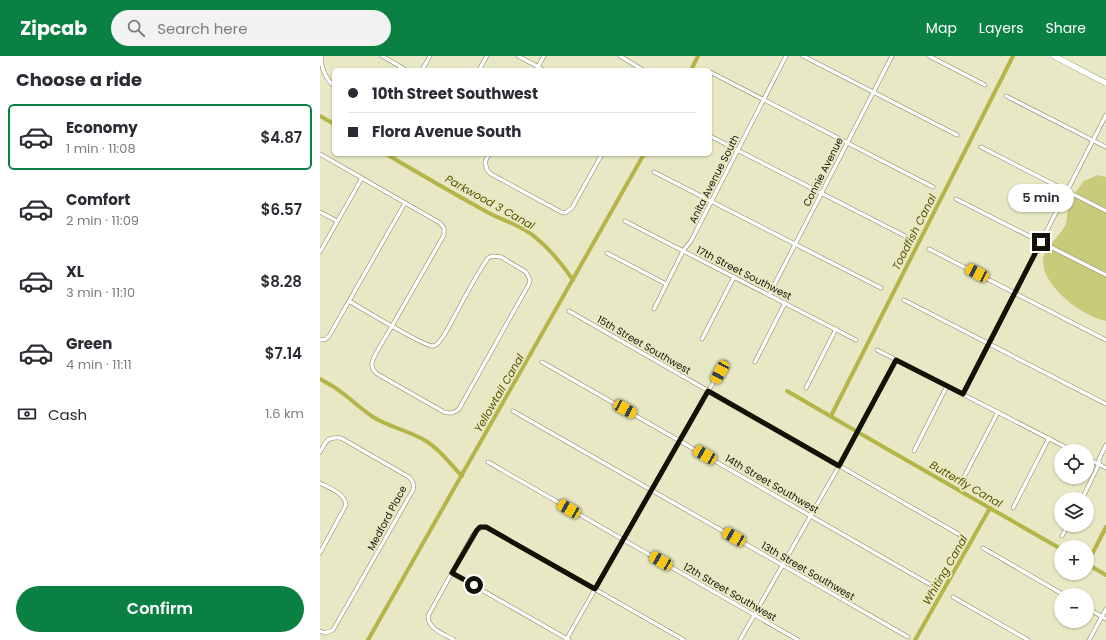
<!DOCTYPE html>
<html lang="en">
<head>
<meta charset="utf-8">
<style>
  :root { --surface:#fff; --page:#f2f2f3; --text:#2b2b33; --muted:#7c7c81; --line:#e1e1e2; --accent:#0b8043 }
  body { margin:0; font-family:Poppins,sans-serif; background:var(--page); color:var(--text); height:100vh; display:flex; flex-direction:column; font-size:15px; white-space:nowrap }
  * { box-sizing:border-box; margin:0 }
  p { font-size:13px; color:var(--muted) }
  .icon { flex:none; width:22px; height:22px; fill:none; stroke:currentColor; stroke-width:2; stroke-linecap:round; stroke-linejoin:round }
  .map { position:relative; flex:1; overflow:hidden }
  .details { display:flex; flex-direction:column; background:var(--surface); width:320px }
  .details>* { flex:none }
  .guide { position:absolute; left:12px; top:12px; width:380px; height:88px; border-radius:6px; box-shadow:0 1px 3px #0004; display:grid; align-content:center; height:88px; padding:0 16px; background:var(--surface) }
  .controls { position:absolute; left:734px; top:388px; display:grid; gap:8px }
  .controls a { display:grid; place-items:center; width:40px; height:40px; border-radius:50%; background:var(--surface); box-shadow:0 1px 3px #0004; font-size:20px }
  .end { position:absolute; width:18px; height:18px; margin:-9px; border:5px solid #121306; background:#fff; box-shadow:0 0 0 2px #fff }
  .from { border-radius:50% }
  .bubble { position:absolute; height:28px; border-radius:14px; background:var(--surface); box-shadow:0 1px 3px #0004; font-size:13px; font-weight:600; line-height:28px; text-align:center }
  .car { position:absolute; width:12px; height:24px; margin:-12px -6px; border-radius:5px; box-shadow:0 0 3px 1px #0007; background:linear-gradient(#f5c518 24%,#345 0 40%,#f5c518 0 76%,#345 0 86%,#f5c518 0) }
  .guide b { display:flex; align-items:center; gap:14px; height:38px; font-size:15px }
  .guide b+b { border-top:1px solid var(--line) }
  .guide i { width:10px; height:10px; background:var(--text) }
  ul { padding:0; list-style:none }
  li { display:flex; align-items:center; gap:12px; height:66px; margin:0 8px 6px; padding:0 8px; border:2px solid transparent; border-radius:6px }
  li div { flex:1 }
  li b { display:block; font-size:15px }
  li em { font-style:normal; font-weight:600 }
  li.on { border-color:var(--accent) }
  li>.icon { width:36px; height:36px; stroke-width:1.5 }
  h2 { padding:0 16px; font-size:18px; line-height:48px }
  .pay { display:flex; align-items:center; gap:10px; height:44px; padding:0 16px; font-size:15px }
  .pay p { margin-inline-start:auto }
  .primary-button { display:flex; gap:8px; margin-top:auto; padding:8px 16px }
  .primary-button a { flex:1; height:46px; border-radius:24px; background:var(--accent); color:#fff; font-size:16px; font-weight:600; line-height:46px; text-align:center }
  header { display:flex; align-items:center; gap:24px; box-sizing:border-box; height:56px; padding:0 20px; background:var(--accent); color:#fff }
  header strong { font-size:19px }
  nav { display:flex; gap:22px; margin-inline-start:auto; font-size:14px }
  .search { width:280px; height:36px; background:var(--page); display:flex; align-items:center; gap:10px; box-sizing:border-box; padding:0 14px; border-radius:22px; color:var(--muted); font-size:15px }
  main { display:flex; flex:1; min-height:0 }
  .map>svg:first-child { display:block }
  .green { fill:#c9cb7b }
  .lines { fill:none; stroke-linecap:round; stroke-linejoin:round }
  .canal { stroke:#b4b449; stroke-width:4 }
  .street-casing { stroke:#818260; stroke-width:4.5 }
  .secondary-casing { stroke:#818260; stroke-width:6 }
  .street { stroke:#fff; stroke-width:3.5 }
  .secondary { stroke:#fff; stroke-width:5.5 }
  .route { stroke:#121306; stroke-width:5 }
  .labels { text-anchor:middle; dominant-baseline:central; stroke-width:4; stroke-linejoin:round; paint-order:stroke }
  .street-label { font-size:10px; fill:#121306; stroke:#e8e9c4 }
  .water-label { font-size:11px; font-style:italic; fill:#575601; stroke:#e8e9c4 }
</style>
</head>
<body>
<header>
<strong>Zipcab</strong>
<div class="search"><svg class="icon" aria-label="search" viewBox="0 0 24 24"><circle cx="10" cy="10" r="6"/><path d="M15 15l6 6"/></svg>Search here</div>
<nav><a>Map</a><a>Layers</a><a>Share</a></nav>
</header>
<main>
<section class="details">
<h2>Choose a ride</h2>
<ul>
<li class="on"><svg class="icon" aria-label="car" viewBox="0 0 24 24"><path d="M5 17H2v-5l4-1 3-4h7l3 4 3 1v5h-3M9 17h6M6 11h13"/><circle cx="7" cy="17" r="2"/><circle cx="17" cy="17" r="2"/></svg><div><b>Economy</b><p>1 min · 11:08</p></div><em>$4.87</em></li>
<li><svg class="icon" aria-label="car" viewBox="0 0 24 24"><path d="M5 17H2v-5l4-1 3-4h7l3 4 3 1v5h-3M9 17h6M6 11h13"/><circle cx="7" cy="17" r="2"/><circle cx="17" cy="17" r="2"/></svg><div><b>Comfort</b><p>2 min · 11:09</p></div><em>$6.57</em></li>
<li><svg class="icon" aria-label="car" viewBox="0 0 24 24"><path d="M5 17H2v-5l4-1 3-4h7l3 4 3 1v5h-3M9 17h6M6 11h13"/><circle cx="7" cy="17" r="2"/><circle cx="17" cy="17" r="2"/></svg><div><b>XL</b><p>3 min · 11:10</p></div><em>$8.28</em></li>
<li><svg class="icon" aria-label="car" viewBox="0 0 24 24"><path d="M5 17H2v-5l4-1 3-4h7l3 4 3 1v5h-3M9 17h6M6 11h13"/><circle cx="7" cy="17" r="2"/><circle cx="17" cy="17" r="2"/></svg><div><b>Green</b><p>4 min · 11:11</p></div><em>$7.14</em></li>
</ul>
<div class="pay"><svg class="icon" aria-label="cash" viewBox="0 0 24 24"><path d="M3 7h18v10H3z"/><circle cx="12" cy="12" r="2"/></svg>Cash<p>1.6 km</p></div>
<div class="primary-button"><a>Confirm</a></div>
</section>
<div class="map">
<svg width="786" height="584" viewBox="0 0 786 584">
  <rect width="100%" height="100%" fill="#e8e9c4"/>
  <path class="green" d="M 778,119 L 786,121 L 786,265 C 764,261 733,237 725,216 C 723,211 723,205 723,201 L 730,189 L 742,175 L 746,168 L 749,145 L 764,125 Z"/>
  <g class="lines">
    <g class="canal">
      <polyline points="371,14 378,0"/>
      <polyline points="0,60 14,68"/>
      <path d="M 66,98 C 100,118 134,138 169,157 C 184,165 201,169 215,181 C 230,193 242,208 253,224"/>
      <path d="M 0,323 C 7,327 15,331 21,336 C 32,344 41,353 53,361 C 69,371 90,375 106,385 C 121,394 130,408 142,420"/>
      <polyline points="467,335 536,375"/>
      <polyline points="511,360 693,0"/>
      <polyline points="541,378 741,493"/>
      <polyline points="767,508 786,471"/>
      <polyline points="767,508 786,519"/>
      <polyline points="48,584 324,98"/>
      <polyline points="595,584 670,452"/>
    </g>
    <g class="street-casing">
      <g id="street">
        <path d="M 1,0 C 1,12 5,22 14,30"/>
        <polyline points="62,0 86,14"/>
        <polyline points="198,0 224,14"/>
        <polyline points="300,0 323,14"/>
        <polyline points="483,0 637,79"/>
        <polyline points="609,0 665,29"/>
        <polyline points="102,14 110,0"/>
        <polyline points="159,14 167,0"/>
        <polyline points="216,14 224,0"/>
        <polyline points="390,16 613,131"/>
        <polyline points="686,40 786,91"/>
        <polyline points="390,80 587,181"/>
        <polyline points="661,91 786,155"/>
        <path d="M 0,98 L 120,167 L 124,172 L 124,179 C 107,209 90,239 72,270 C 67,279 54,298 52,307 C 51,312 55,317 59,319 L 124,356 C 131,358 134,357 139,353 L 209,228 L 210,224 L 206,216 L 181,201 L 172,200 L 168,202 C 155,221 144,243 133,263 C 129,271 124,281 118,287 C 117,289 115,289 113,290 C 105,291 41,252 29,245"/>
        <polyline points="169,98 165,106 167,114 171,118 241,156 245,157 252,152 282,98"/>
        <polyline points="334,116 561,232"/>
        <polyline points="636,143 786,219"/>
        <polyline points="0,156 17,165"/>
        <polyline points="305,165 536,284"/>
        <polyline points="609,193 786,284"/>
        <polyline points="0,196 42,122"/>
        <polyline points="287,197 346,228"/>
        <polyline points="449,239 572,0"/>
        <polyline points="584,244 786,348"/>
        <polyline points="334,253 363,195 371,185 466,0"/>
        <polyline points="249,255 640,479"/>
        <polyline points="382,283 414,221"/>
        <polyline points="0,284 6,283 9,280 85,147"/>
        <polyline points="557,294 753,395"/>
        <polyline points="222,306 611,529"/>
        <polyline points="435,306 465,247"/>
        <polyline points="486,332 516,273"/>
        <polyline points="643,338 786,59"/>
        <polyline points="193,355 588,581"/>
        <polyline points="594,395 627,330"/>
        <path d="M 0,396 C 6,386 7,380 21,382 L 89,421 C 93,425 94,428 93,434 L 13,574 L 5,577 L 0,575"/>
        <polyline points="767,402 786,412"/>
        <polyline points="168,406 478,584"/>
        <polyline points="644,421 678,356"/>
        <path d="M 0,427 C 9,432 25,437 26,449 L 0,497"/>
        <polyline points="762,443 779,408 779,403 786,389"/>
        <polyline points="693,452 729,382"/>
        <polyline points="742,480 748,469"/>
        <polyline points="663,492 744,539"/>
        <polyline points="132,517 249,584"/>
        <polyline points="633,541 708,584"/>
        <polyline points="767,552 786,563"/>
        <path d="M 134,584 C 124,578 108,573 108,560 L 151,482 C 156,475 158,471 166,471 L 364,584"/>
        <polyline points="246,584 405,306"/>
        <polyline points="420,584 519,410 576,304"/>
        <polyline points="769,584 786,553"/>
      </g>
    </g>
    <g class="secondary-casing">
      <polyline id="secondary" points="734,0 786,27"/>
    </g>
    <use href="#street" class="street"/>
    <use href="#secondary" class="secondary"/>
  </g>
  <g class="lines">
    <polyline class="route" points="154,529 132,517 157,474 160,471 166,471 275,533 388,335 519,410 576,304 643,338 721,186"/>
  </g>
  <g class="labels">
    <g class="street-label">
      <text transform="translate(503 116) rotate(-63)">Connie Avenue</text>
      <text transform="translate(394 123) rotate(-63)">Anita Avenue South</text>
      <text transform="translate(424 217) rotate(27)">17th Street Southwest</text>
      <text transform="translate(324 289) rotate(30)">15th Street Southwest</text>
      <text transform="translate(452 428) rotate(30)">14th Street Southwest</text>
      <text transform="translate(67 462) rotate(-62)">Medford Place</text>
      <text transform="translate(488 515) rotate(30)">13th Street Southwest</text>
      <text transform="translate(410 536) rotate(30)">12th Street Southwest</text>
    </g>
    <g class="water-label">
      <text transform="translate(170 146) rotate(29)">Parkwood 3 Canal</text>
      <text transform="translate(594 176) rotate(-63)">Toadfish Canal</text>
      <text transform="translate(179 337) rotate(-60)">Yellowtail Canal</text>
      <text transform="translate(646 428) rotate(30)">Butterfly Canal</text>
      <text transform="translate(625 514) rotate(-60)">Whiting Canal</text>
    </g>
  </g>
</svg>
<div class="controls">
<a><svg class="icon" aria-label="locate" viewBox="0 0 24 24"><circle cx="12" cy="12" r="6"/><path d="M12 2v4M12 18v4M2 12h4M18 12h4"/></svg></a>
<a><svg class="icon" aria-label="layers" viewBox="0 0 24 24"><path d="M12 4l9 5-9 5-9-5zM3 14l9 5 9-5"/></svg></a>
<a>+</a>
<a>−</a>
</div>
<i class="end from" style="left:154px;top:529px"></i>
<i class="end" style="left:721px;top:186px"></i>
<div class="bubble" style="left:688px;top:128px;width:66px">5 min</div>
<i class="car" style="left:657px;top:217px;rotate:297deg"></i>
<i class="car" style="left:400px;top:316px;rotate:209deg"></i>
<i class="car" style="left:305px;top:353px;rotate:119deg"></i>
<i class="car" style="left:385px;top:399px;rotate:300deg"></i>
<i class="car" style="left:249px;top:453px;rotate:300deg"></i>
<i class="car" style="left:414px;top:481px;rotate:300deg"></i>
<i class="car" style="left:341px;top:505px;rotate:300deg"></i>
<div class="guide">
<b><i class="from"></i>10th Street Southwest</b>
<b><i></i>Flora Avenue South</b>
</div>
</div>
</main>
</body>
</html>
